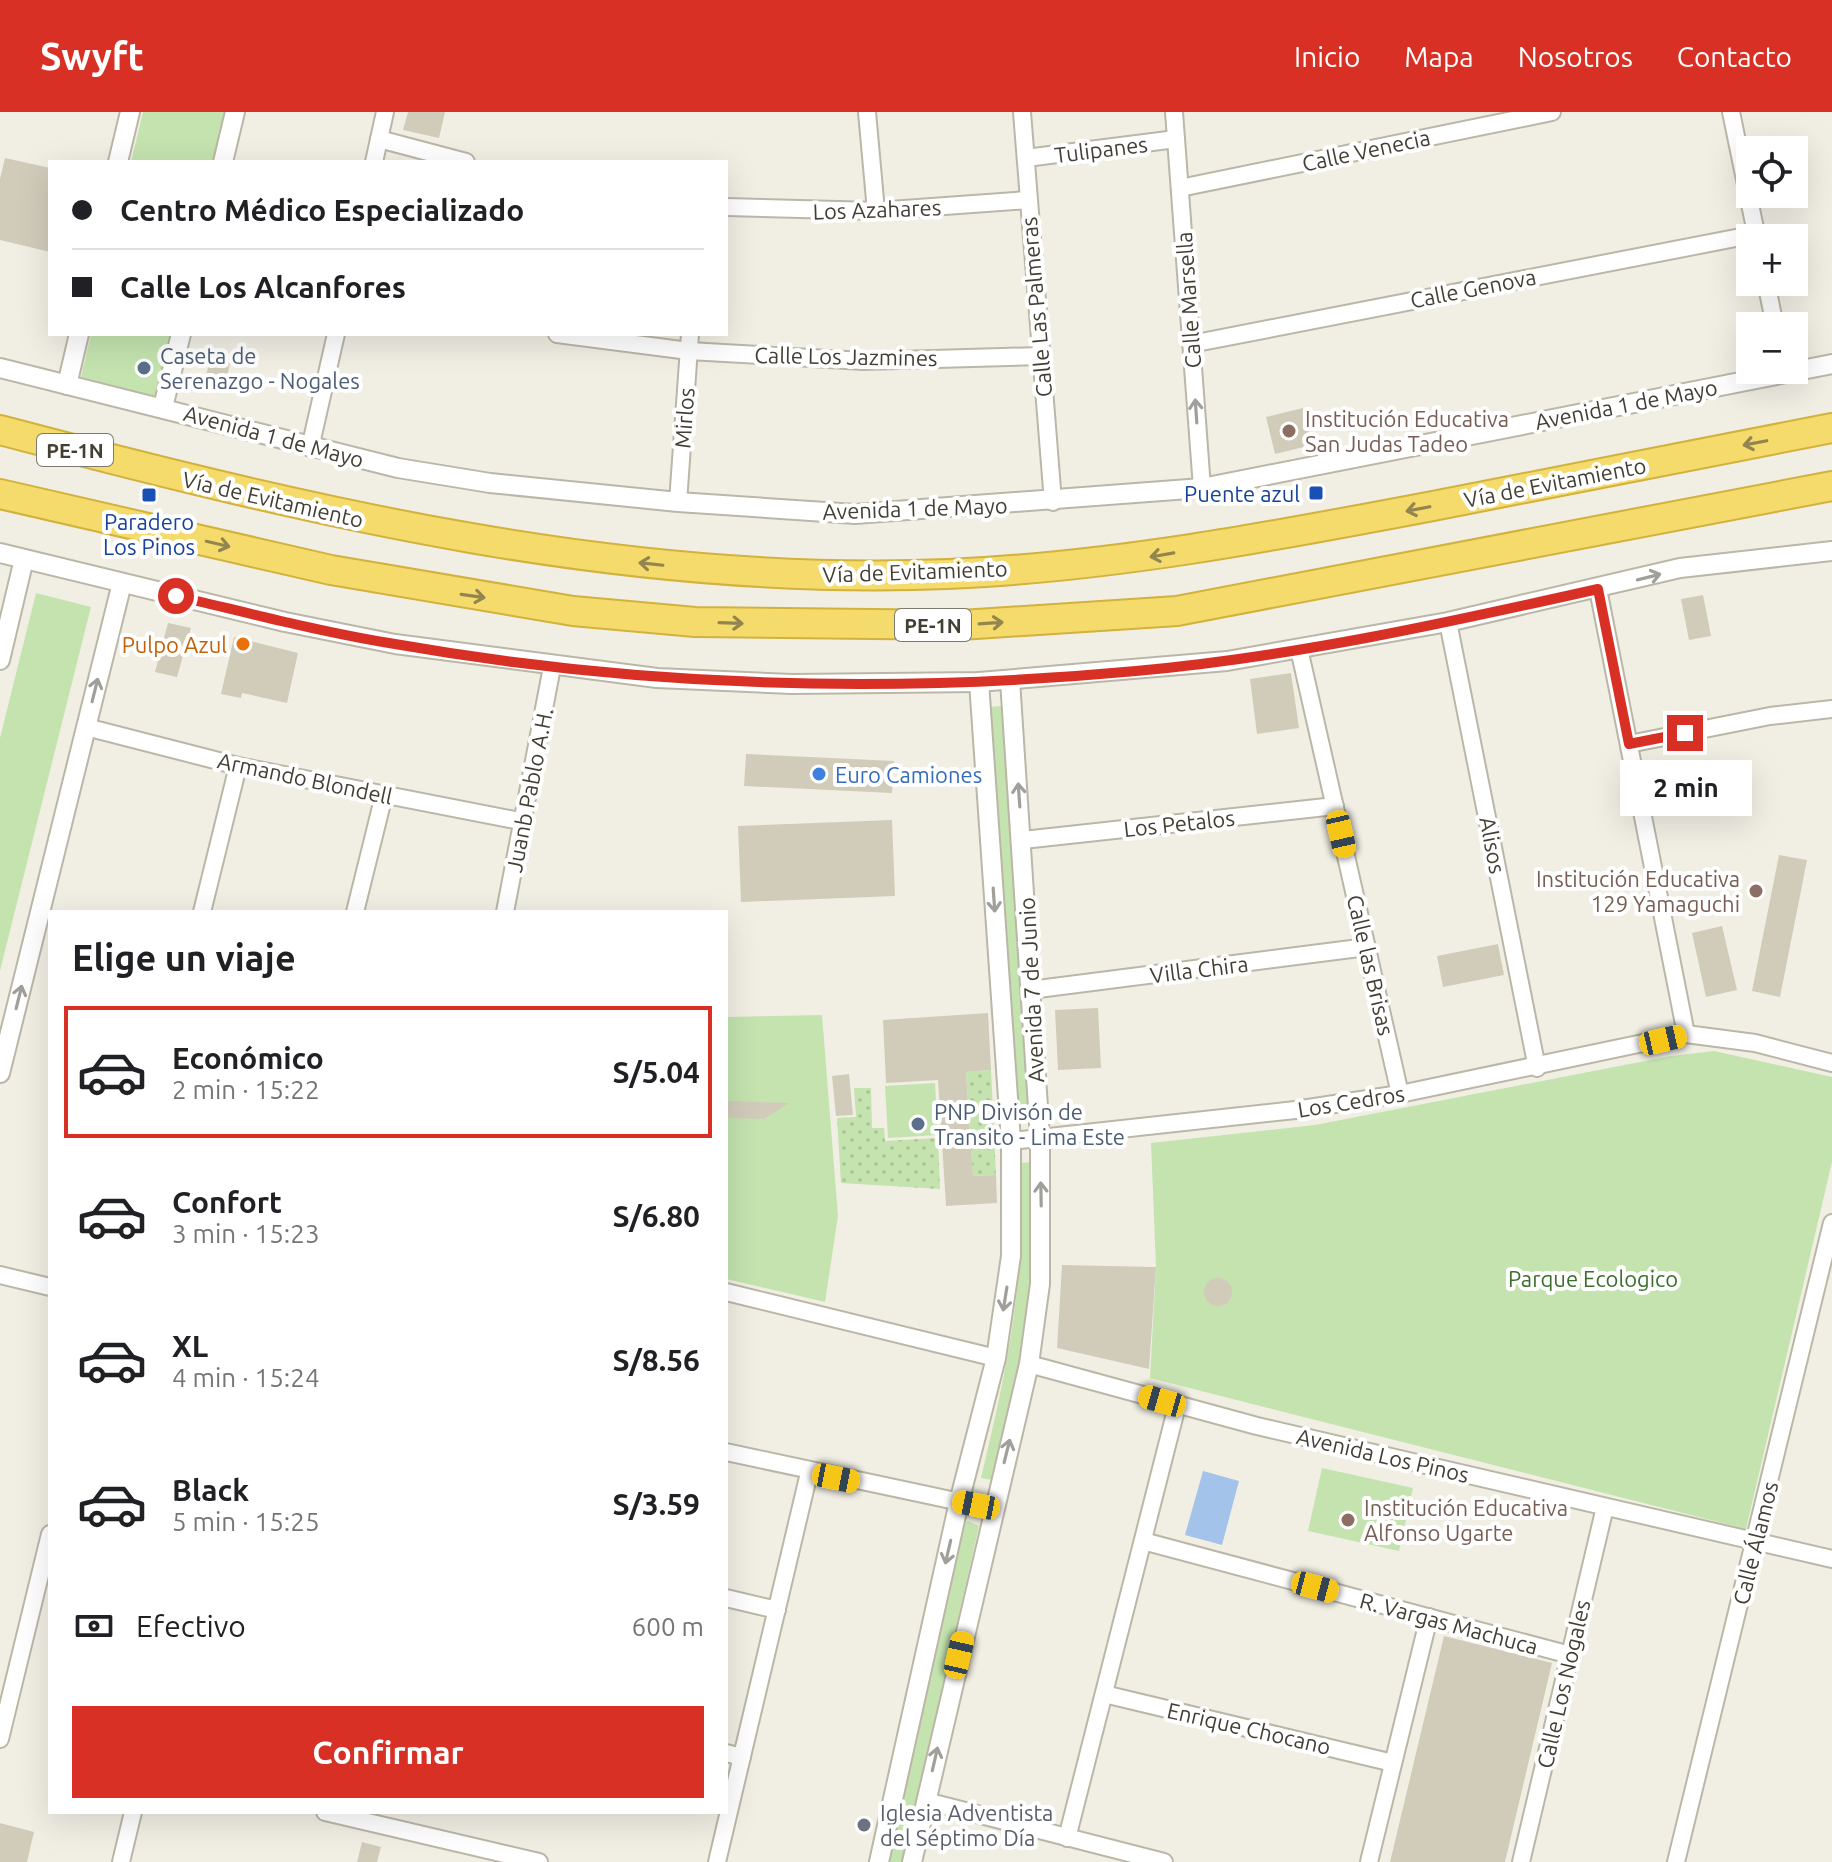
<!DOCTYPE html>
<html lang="es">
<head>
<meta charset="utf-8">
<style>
  :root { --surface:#fff; --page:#f2f2f2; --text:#202124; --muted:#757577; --line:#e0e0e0; --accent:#d93025 }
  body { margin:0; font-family:Ubuntu,sans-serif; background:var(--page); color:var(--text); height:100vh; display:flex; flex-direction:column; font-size:30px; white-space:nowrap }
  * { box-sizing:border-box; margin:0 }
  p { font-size:26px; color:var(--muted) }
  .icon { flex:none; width:44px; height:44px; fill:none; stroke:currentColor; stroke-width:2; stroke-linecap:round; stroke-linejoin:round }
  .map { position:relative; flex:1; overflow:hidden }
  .panel { position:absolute; left:48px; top:798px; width:680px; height:904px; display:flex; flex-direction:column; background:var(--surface); border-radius:0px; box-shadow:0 8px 32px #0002 }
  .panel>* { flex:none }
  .guide { position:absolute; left:48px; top:48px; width:680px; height:176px; border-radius:0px; box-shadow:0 8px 32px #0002; display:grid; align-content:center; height:176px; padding:0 24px; background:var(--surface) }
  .controls { position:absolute; left:1736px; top:24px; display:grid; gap:16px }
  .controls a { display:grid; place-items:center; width:72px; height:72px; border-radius:0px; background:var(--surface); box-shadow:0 8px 32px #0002; font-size:40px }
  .end { position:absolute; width:36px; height:36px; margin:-18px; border:10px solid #d93025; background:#fff; box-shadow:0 0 0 4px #fff }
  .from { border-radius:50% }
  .bubble { position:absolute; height:56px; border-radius:0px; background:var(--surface); box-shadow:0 8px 32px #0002; font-size:26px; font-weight:700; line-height:56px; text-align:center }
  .car { position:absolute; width:24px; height:48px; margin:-24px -12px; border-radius:10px; box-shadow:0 0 6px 2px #0007; background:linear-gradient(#f5c518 24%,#345 0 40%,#f5c518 0 76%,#345 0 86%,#f5c518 0) }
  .guide b { display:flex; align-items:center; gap:28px; height:76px; font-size:30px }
  .guide b+b { border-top:2px solid var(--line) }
  .guide i { width:20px; height:20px; background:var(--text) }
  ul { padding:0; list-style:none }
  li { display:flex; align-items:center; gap:24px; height:132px; margin:0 16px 12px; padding:0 8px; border:4px solid transparent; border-radius:0px }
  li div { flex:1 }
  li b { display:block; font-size:30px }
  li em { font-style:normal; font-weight:700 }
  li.selected { border-color:var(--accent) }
  li>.icon { width:72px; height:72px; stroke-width:1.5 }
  h2 { padding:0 24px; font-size:36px; line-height:96px }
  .pay { display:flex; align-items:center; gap:20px; height:88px; padding:0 24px; font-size:30px }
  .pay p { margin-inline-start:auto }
  .primary-button { display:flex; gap:16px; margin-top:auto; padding:16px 24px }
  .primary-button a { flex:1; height:92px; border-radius:0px; background:var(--accent); color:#fff; font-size:32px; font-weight:700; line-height:92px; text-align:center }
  header { display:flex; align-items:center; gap:48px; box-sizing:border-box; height:112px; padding:0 40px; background:var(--accent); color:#fff }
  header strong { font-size:38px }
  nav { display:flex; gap:44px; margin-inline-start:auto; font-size:28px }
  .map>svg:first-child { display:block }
  .grass { fill:url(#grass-dots) }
  .green { fill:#c4e3af }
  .water { fill:#a3c3ea }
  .building { fill:#d1ccba }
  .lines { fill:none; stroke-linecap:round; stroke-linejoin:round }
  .minor-casing { stroke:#bbb7a7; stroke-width:20 }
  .tertiary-casing { stroke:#bbb7a7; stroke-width:22 }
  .motorway-casing { stroke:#d2b13d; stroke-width:32 }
  .minor { stroke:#fff; stroke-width:16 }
  .tertiary { stroke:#fff; stroke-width:18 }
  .motorway { stroke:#f4db6c; stroke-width:28 }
  .oneway { stroke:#a09f9a }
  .oneway2 { stroke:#92854d }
  .route { stroke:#d93025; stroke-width:10 }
  .service-dot { fill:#5c6f8a; stroke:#fff; stroke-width:3 }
  .education-dot { fill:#8d6e63; stroke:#fff; stroke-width:3 }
  .transit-dot { fill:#1a4fb4; stroke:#fff; stroke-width:3 }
  .food-dot { fill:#e8710a; stroke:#fff; stroke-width:3 }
  .shop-dot { fill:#3f7fe0; stroke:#fff; stroke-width:3 }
  .worship-dot { fill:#6b7280; stroke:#fff; stroke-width:3 }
  .labels { text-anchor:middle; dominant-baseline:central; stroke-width:8; stroke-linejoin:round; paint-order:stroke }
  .shield { fill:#fff; stroke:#7b7971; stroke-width:2 }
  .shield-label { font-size:20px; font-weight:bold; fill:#423f34 }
  .street-label { font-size:22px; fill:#423f34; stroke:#fff }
  .service-label { font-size:22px; fill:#4e5e75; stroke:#fff; text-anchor:start }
  .education-label { font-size:22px; fill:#785e54; stroke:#fff; text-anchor:start }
  .transit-label { font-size:22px; fill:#164399; stroke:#fff; text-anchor:end }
  .food-label { font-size:22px; fill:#c56008; stroke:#fff; text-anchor:end }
  .shop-label { font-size:22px; fill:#366cbe; stroke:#fff; text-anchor:start }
  .park-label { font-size:22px; fill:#3c6f2c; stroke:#fff }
  .worship-label { font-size:22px; fill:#5b616d; stroke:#fff; text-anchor:start }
</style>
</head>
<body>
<header>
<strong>Swyft</strong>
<nav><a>Inicio</a><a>Mapa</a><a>Nosotros</a><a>Contacto</a></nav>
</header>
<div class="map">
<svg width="1832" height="1750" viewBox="0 0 1832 1750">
  <defs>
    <pattern id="grass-dots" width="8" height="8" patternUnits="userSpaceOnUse" patternTransform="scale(2)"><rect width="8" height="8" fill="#c4e3af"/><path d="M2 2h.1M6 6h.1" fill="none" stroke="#aac497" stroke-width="1.8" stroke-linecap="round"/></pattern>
  </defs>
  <rect width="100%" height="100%" fill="#f1efe4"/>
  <g class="grass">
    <polygon points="991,958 996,1063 973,1064 966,960"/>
    <polygon points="854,976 871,976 872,1016 884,1016 885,1029 938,1026 940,1077 841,1071 837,1006 856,1005"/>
  </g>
  <g class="green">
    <polygon points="143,0 229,0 217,50 131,50"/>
    <polygon points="91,222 175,222 159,286 81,265"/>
    <polygon points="36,481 91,495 0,859 0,626"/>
    <polygon points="1003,594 1031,1004 1017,1006 986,595"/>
    <polygon points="822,903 838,1104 825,1190 726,1167 726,905"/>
    <polygon points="1714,939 1832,965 1832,1050 1746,1417 1150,1266 1156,1155 1151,1031 1315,1013 1671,944"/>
    <polygon points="935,971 938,1023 888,1026 885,974"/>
    <path d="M 1033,1050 L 1031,1177 L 1023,1238 L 993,1368 L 981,1366 C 1008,1252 1026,1170 1020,1051 Z"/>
    <polygon points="1322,1356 1413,1376 1399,1439 1308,1419"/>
    <polygon points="968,1409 979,1414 903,1750 887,1750 963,1412"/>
  </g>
  <polygon class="water" points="1203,1359 1239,1369 1222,1433 1185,1423"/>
  <g class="building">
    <polygon points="408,0 445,0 439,26 403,18"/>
    <polygon points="5,46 50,56 50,140 0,128 0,67"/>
    <polygon points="210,247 230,251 224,281 203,276"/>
    <polygon points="1303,296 1312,333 1275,342 1266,305"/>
    <polygon points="1703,483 1711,524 1689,528 1681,487"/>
    <polygon points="168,511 191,516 177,565 155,560"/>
    <polygon points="234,525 298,541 287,591 242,581 241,586 221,582"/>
    <polygon points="1291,561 1299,616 1257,622 1250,567"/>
    <polygon points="746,642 894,649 892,681 744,674"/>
    <polygon points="892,708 895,784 741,790 738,714"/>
    <polygon points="1779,743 1807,748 1780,885 1752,879"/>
    <polygon points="1722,814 1737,878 1706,885 1692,821"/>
    <polygon points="1498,832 1504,863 1443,875 1437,844"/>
    <polygon points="1098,896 1101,956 1058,958 1055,898"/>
    <polygon points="988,901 991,958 966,960 973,1064 996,1063 997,1091 946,1094 938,968 886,971 883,908"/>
    <polygon points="849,962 853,1003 836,1004 832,964"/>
    <polygon points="726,989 789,991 764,1007 726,1006"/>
    <polygon points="1062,1153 1156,1155 1149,1257 1057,1236"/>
    <circle cx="1218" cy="1180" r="14"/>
    <polygon points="1444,1524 1552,1551 1505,1750 1390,1750"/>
    <polygon points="0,1711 34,1720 27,1750 0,1750"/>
    <polygon points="362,1730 381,1735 377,1750 357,1750"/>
  </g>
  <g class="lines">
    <g class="minor-casing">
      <g id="minor">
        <polyline points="867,0 876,99"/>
        <polyline points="1022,0 1053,390"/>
        <polyline points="1174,0 1202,376"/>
        <polyline points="1731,0 1757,126"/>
        <polyline points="379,27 466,50"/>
        <polyline points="1026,46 1176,27"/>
        <polyline points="374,50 385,0"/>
        <polyline points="1180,76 1552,0"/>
        <polyline points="726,95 876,99 1028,88"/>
        <polyline points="1766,170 1775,214"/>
        <polyline points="557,222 689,239 864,249 1040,244"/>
        <polyline points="1191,232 1756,122"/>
        <polyline points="310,336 336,222"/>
        <polyline points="678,390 690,222"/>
        <polyline points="1598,477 1686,922"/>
        <polyline points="1448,510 1537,956"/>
        <polyline points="1299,537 1400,982"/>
        <polyline points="86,615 238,654 525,710"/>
        <polyline points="1629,632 1770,604 1832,597"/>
        <polyline points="1023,728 1335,694"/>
        <polyline points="202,800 238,654"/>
        <polyline points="355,800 384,683"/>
        <polyline points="505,800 552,555"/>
        <polyline points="1030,878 1367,835"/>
        <polyline points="1011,1029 1295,998 1400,982 1686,922 1755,931 1832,951"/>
        <polyline points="0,1163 50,1175"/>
        <polyline points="726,1180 996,1246"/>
        <polyline points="1029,1252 1257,1314 1832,1447"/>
        <polyline points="726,1340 993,1397"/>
        <polyline points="1143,1429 1570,1543"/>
        <polyline points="726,1486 777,1498"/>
        <polyline points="1104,1582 1393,1651"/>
        <polyline points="0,1627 50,1422"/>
        <polyline points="726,1641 742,1645"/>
        <polyline points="926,1689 1164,1750"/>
        <polyline points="325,1700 539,1750"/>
        <polyline points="1067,1726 1177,1294"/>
        <polyline points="121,1750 133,1700"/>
        <polyline points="717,1750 809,1361"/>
        <polyline points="1369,1750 1429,1505"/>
        <polyline points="1521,1750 1605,1395"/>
        <polyline points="1676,1750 1832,1111"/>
      </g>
    </g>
    <g class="tertiary-casing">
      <g id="tertiary">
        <polyline points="118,50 130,0"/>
        <polyline points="223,50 235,0"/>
        <polyline points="0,256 398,356 490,371 678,390 855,402 1202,376 1832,252"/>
        <polyline points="67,273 79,222"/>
        <polyline points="163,295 181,222"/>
        <polyline points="0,441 285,510 395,532 657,566 792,572 979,570 1227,549 1448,510 1680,456 1832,439"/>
        <polyline points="0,548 24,447"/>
        <polyline points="0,961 122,471"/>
        <polyline points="879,1750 959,1390 996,1246 1011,1144 1011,1029 979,570"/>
        <polyline points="912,1750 1029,1252 1040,1172 1040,1026 1010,568"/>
      </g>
    </g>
    <g class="motorway-casing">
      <g id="motorway">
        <path d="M 0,318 C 311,400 623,475 948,462 C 1113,455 1275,424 1438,393 C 1569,367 1701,342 1832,316"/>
        <polyline points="0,382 331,458 573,499 695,510 961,513 1177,499 1832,374"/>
      </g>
    </g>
    <use href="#minor" class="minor"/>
    <use href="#tertiary" class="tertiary"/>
    <use href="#motorway" class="motorway"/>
  </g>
  <defs><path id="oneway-shaft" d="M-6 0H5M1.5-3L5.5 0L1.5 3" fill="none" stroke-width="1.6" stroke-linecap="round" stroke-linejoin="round" transform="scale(2)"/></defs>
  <g class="oneway">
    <use href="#oneway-shaft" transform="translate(1196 299) rotate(-94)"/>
    <use href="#oneway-shaft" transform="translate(1649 465) rotate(-14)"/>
    <use href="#oneway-shaft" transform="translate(95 578) rotate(-76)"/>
    <use href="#oneway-shaft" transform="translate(1019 683) rotate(-94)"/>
    <use href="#oneway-shaft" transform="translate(994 788) rotate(86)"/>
    <use href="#oneway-shaft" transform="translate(19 885) rotate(-76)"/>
    <use href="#oneway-shaft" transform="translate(1041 1082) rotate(-91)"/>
    <use href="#oneway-shaft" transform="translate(1005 1187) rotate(99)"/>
    <use href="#oneway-shaft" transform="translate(1007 1339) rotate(-76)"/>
    <use href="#oneway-shaft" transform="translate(948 1440) rotate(103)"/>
    <use href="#oneway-shaft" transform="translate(935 1647) rotate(-77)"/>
  </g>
  <g class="oneway2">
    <use href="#oneway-shaft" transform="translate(1755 331) rotate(169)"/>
    <use href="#oneway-shaft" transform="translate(1418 397) rotate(169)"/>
    <use href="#oneway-shaft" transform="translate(218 432) rotate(13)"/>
    <use href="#oneway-shaft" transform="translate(1162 443) rotate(170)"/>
    <use href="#oneway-shaft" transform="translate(651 452) rotate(-174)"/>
    <use href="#oneway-shaft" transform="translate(473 484) rotate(8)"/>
    <use href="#oneway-shaft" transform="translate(731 511) rotate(2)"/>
    <use href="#oneway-shaft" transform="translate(991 511) rotate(-4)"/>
  </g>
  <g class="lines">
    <path class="route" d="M 176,484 C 249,501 321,520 395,532 C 639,575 889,582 1136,559 C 1292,545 1446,511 1598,477 L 1629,632 L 1685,621"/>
  </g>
  <g class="service-dot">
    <circle cx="144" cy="256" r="8"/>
    <circle cx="918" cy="1012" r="8"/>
  </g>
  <g class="education-dot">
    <circle cx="1289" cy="319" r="8"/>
    <circle cx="1756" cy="779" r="8"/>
    <circle cx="1348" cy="1408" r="8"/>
  </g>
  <g class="transit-dot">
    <rect x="1308" y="373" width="16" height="16" rx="4"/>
    <rect x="141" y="375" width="16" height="16" rx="4"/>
  </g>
  <circle class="food-dot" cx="243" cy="532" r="8"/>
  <circle class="shop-dot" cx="819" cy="662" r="8"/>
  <circle class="worship-dot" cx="864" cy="1713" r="8"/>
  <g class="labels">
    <g class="shield">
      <rect x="37" y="322" width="76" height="32" rx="6"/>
      <rect x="895" y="497" width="76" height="32" rx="6"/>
    </g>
    <g class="shield-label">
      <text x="75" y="338">PE-1N</text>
      <text x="933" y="513">PE-1N</text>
    </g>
    <g class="street-label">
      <text transform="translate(1101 37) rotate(-7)">Tulipanes</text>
      <text transform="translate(1366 38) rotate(-12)">Calle Venecia</text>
      <text transform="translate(877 97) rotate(-2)">Los Azahares</text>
      <text transform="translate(1473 176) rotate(-11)">Calle Genova</text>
      <text transform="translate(1188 188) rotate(-94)">Calle Marsella</text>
      <text transform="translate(1036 195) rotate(-95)">Calle Las Palmeras</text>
      <text transform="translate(846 244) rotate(1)">Calle Los Jazmines</text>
      <text transform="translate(1626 292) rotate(-11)">Avenida 1 de Mayo</text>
      <text transform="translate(684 306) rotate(-86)">Mirlos</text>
      <text transform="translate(274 324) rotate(15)">Avenida 1 de Mayo</text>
      <text transform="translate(1555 370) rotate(-11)">Vía de Evitamiento</text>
      <text transform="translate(273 387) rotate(13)">Vía de Evitamiento</text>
      <text transform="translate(915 396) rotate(-2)">Avenida 1 de Mayo</text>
      <text transform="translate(915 459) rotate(-2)">Vía de Evitamiento</text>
      <text transform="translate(305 666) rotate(12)">Armando Blondell</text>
      <text transform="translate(529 678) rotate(-79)">Juanb Pablo A.H.</text>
      <text transform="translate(1179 711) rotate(-6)">Los Petalos</text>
      <text transform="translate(1493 733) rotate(79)">Alisos</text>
      <text transform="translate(1371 853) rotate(77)">Calle las Brisas</text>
      <text transform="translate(1199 857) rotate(-7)">Villa Chira</text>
      <text transform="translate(1031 878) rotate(-93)">Avenida 7 de Junio</text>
      <text transform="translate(1351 989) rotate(-9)">Los Cedros</text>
      <text transform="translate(1383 1343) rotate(13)">Avenida Los Pinos</text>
      <text transform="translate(1755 1431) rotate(-76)">Calle Álamos</text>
      <text transform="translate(1449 1511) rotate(15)">R. Vargas Machuca</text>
      <text transform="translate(1563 1572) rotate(-77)">Calle Los Nogales</text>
      <text transform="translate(1249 1616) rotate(13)">Enrique Chocano</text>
    </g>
    <g class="service-label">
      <text x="160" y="243">Caseta de<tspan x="160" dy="25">Serenazgo - Nogales</tspan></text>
      <text x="934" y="999">PNP Divisón de<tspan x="934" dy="25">Transito - Lima Este</tspan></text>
    </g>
    <g class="education-label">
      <text x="1305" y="306">Institución Educativa<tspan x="1305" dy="25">San Judas Tadeo</tspan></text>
      <text x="1740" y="766" text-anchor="end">Institución Educativa<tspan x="1740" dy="25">129 Yamaguchi</tspan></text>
      <text x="1364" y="1395">Institución Educativa<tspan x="1364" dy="25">Alfonso Ugarte</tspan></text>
    </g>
    <g class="transit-label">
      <text x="1300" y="381">Puente azul</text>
      <text x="149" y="409" text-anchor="middle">Paradero<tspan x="149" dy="25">Los Pinos</tspan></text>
    </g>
    <g class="food-label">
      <text x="227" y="532">Pulpo Azul</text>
    </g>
    <g class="shop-label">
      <text x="835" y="662">Euro Camiones</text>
    </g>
    <g class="park-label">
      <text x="1593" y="1166">Parque Ecologico</text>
    </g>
    <g class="worship-label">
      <text x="880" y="1700">Iglesia Adventista<tspan x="880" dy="25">del Séptimo Día</tspan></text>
    </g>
  </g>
</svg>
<div class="controls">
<a><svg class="icon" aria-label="locate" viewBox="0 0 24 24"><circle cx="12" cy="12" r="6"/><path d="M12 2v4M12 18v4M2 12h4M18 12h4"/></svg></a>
<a>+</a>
<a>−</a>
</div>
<i class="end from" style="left:176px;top:484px"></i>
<i class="end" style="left:1685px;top:621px"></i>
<div class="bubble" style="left:1620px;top:648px;width:132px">2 min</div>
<i class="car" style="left:1341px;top:722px;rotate:167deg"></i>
<i class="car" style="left:1663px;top:928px;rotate:77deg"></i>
<i class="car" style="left:1162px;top:1289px;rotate:286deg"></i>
<i class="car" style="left:836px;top:1366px;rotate:101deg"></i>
<i class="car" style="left:976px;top:1393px;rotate:281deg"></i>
<i class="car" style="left:1315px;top:1475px;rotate:105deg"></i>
<i class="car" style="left:959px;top:1543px;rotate:13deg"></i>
<div class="guide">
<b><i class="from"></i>Centro Médico Especializado</b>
<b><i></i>Calle Los Alcanfores</b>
</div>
<section class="panel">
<h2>Elige un viaje</h2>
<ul>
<li class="selected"><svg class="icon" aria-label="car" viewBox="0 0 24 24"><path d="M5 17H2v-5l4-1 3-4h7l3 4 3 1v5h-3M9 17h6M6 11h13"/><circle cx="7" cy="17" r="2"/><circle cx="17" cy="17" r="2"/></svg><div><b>Económico</b><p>2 min · 15:22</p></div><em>S/5.04</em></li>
<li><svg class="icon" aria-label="car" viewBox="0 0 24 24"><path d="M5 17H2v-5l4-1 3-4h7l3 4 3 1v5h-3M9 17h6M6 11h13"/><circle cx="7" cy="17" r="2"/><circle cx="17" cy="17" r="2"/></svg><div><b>Confort</b><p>3 min · 15:23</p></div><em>S/6.80</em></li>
<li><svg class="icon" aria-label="car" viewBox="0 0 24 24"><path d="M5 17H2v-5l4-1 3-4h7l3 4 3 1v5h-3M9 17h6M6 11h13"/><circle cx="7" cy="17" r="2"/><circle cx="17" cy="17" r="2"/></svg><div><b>XL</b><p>4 min · 15:24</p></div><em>S/8.56</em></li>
<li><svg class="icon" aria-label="car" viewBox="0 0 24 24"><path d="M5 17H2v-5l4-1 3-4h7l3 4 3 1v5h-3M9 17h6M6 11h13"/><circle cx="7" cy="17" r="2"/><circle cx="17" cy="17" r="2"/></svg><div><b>Black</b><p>5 min · 15:25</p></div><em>S/3.59</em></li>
</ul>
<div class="pay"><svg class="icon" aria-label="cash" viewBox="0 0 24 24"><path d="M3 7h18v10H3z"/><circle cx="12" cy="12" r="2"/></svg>Efectivo<p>600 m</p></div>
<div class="primary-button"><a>Confirmar</a></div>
</section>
</div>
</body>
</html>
